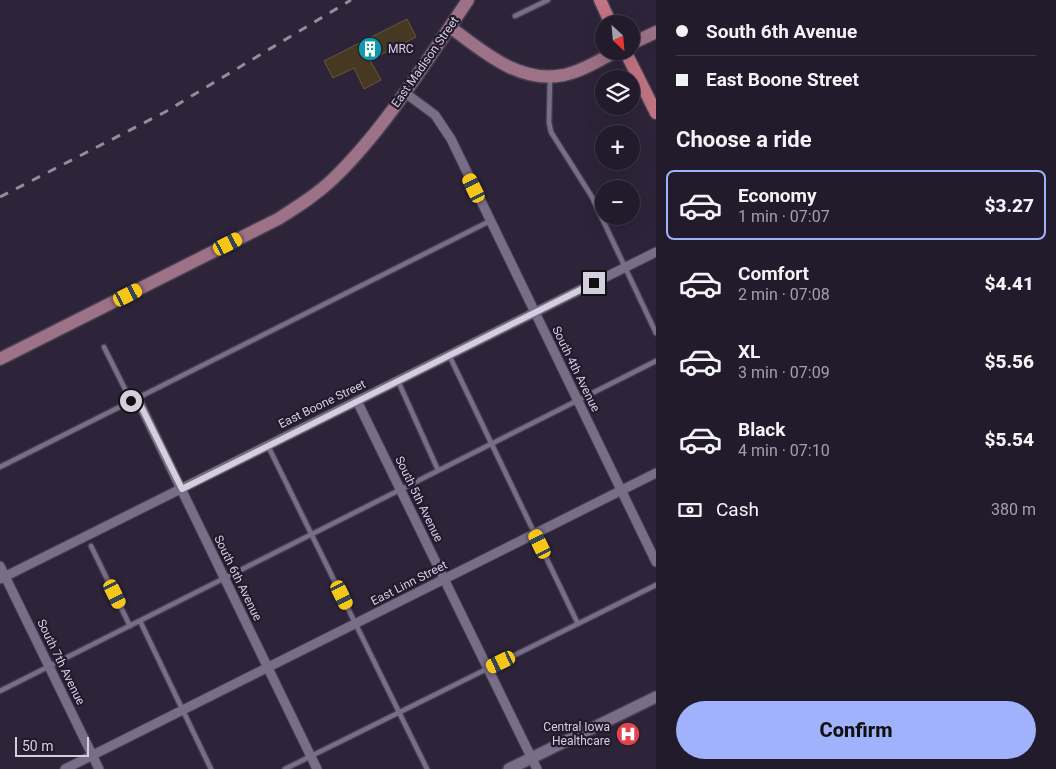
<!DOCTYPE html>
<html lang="en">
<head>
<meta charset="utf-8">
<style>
  :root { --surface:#221b2c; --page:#2e2838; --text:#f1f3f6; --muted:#a2a1a9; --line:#3f3948; --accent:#a1b2fd }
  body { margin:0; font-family:Roboto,sans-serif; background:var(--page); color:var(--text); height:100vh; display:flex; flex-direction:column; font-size:19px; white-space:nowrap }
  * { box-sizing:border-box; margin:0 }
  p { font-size:16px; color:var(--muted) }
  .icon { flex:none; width:28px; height:28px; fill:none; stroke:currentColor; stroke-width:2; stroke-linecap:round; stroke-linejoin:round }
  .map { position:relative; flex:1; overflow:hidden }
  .drawer { display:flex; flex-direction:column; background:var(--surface); width:400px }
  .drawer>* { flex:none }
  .hud { display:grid; align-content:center; height:110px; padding:0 20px; background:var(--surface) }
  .needle { width:32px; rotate:154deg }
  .tools { position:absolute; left:595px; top:15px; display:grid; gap:10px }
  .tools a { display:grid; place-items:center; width:45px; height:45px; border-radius:50%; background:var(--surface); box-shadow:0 5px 20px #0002,0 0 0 1px var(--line); font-size:25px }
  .scale { position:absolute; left:15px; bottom:12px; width:74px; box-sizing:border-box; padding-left:5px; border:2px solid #d4cfde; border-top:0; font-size:14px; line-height:18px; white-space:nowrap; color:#d4cfde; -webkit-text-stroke:4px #231a2f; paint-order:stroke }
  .end { position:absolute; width:22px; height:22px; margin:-11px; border:6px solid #d4cfde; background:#111; box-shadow:0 0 0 2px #111 }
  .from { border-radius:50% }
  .car { position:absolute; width:15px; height:30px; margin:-15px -8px; border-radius:6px; box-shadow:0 0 4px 1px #0007; background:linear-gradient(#f5c518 24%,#345 0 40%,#f5c518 0 76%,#345 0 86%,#f5c518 0) }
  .hud b { display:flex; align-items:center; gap:18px; height:48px; font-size:19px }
  .hud b+b { border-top:1px solid var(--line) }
  .hud i { width:12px; height:12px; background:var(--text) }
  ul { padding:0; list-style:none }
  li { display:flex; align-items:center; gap:15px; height:70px; margin:0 10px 8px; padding:0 10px; border:2px solid transparent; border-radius:8px }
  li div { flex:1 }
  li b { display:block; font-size:19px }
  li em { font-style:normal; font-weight:800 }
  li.selected { border-color:var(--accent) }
  li>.icon { width:45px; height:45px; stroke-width:1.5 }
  h2 { padding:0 20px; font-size:22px; line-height:60px }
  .pay { display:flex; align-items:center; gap:12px; height:55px; padding:0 20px; font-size:19px }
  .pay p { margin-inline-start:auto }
  .cta { display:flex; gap:10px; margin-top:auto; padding:10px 20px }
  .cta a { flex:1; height:58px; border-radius:30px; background:var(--accent); color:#111; font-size:20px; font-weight:800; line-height:58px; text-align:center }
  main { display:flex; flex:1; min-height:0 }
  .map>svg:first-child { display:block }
  .building { fill:#463821; stroke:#65563e }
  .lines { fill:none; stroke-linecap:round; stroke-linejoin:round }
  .service-casing { stroke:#473f51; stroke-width:7 }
  .minor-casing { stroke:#473f51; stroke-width:11 }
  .tertiary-casing { stroke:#473f51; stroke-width:14 }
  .secondary-casing { stroke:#473f51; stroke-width:15 }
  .primary-casing { stroke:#473f51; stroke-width:15 }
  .service { stroke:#786e88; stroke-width:4.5 }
  .minor { stroke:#786e88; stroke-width:9 }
  .tertiary { stroke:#786e88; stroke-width:11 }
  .secondary { stroke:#9d7186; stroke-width:12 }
  .primary { stroke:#c17483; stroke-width:12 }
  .rail { stroke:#938c9e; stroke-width:3; stroke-dasharray:9 9; stroke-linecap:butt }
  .route { stroke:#d4cfde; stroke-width:6 }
  .labels { text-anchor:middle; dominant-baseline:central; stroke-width:4.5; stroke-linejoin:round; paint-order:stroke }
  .poi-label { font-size:12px; fill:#d4cfde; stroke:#231a2f; text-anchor:start }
  .street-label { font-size:12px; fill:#d4cfde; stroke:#231a2f }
</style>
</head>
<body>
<main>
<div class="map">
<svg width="656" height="769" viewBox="0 0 656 769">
  <rect width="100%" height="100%" fill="#2d243a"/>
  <polygon class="building" points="407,19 416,37 370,60 381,80 364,89 354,68 333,78 324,61"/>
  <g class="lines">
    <g class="service-casing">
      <g id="service">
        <polyline points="515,16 548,0"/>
        <polyline points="550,78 549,122 551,132 592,197 656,333"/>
        <polyline points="104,347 131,401"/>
        <polyline points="449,355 578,624"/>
        <polyline points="398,381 438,470"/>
        <polyline points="268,446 427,769"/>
        <polyline points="0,467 490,221"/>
        <polyline points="91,546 130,626"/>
        <polyline points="140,621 211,769"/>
        <polyline points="0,691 656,361"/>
        <polyline points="285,769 656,585"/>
      </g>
    </g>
    <g class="minor-casing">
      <g id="minor">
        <polyline points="404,92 435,115 451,139 656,562"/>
        <polyline points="137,398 317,769"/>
        <polyline points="357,401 537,769"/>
        <polyline points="0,566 99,769"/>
        <polyline points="0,579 656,252"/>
        <polyline points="65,769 656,473"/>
      </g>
    </g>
    <g class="tertiary-casing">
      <polyline id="tertiary" points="509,769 656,697"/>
    </g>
    <g class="secondary-casing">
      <g id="secondary">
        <path d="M 450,27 C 484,52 519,84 564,75 C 583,71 601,59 617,51"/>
        <polyline points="631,44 656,32"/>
        <path d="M 0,359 L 278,219 C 297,207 316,195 333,179 C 385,129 427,60 468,0"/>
      </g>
    </g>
    <g class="primary-casing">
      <g id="primary">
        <polyline points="600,0 611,24"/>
        <polyline points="625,51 656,113"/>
      </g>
    </g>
    <use href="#service" class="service"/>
    <use href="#minor" class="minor"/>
    <use href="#tertiary" class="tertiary"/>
    <use href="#secondary" class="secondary"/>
    <use href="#primary" class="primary"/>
    <polyline class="rail" points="0,197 165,112 351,0"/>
  </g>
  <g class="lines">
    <polyline class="route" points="131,401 137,398 182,489 594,283"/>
  </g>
  <defs>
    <g id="building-disc" transform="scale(1.25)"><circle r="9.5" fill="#0f9aa8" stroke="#231a2f"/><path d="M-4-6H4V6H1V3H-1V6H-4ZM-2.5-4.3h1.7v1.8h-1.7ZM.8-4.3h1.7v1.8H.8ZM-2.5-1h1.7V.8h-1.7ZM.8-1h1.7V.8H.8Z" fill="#fff"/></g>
    <g id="hospital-disc" transform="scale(1.25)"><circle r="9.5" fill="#e0444e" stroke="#231a2f"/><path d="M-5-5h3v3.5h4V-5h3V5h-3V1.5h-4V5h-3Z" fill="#fff"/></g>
  </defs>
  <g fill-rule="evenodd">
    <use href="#building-disc" x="370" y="49"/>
    <use href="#hospital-disc" x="628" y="734"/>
  </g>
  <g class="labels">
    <g class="poi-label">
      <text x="388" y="49">MRC</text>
      <text x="610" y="727" text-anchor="end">Central Iowa<tspan x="610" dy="14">Healthcare</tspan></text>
    </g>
    <g class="street-label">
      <text transform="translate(425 62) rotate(-55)">East Madison Street</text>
      <text transform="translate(576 369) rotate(64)">South 4th Avenue</text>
      <text transform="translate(322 404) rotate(-26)">East Boone Street</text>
      <text transform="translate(419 499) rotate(64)">South 5th Avenue</text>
      <text transform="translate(238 578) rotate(64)">South 6th Avenue</text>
      <text transform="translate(409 583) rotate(-27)">East Linn Street</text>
      <text transform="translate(61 662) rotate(64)">South 7th Avenue</text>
    </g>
  </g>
</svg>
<div class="tools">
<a><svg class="needle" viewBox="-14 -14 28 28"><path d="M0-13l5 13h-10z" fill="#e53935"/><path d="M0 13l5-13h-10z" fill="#a2a1a9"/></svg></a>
<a><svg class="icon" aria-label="layers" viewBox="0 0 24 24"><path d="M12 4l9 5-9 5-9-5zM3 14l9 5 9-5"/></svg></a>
<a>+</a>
<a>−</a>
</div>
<div class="scale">50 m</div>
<i class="end from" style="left:131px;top:401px"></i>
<i class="end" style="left:594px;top:283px"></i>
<i class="car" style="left:474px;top:188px;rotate:334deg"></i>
<i class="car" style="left:228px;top:244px;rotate:63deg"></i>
<i class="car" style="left:128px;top:295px;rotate:63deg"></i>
<i class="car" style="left:540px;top:544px;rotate:334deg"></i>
<i class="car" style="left:115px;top:594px;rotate:154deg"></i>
<i class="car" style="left:342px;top:595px;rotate:154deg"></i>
<i class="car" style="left:501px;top:662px;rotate:244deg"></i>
</div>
<section class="drawer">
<div class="hud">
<b><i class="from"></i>South 6th Avenue</b>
<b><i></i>East Boone Street</b>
</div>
<h2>Choose a ride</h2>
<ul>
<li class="selected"><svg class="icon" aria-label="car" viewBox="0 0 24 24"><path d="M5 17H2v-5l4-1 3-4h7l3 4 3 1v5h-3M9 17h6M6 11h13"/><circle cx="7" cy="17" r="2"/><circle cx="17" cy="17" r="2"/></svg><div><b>Economy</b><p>1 min · 07:07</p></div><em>$3.27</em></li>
<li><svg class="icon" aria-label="car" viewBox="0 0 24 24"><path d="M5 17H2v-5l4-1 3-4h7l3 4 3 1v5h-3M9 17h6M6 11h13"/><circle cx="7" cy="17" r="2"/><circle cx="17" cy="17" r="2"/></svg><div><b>Comfort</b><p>2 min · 07:08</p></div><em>$4.41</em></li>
<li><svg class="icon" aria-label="car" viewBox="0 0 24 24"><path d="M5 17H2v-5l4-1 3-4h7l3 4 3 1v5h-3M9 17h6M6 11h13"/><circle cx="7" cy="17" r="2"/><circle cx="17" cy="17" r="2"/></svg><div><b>XL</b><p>3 min · 07:09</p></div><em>$5.56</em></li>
<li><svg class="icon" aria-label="car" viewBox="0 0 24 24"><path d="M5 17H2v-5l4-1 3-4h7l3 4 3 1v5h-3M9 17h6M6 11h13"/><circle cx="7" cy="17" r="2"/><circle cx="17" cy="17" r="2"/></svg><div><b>Black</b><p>4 min · 07:10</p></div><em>$5.54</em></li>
</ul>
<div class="pay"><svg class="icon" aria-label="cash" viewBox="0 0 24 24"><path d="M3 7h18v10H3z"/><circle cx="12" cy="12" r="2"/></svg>Cash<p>380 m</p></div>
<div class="cta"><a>Confirm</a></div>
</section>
</main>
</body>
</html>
